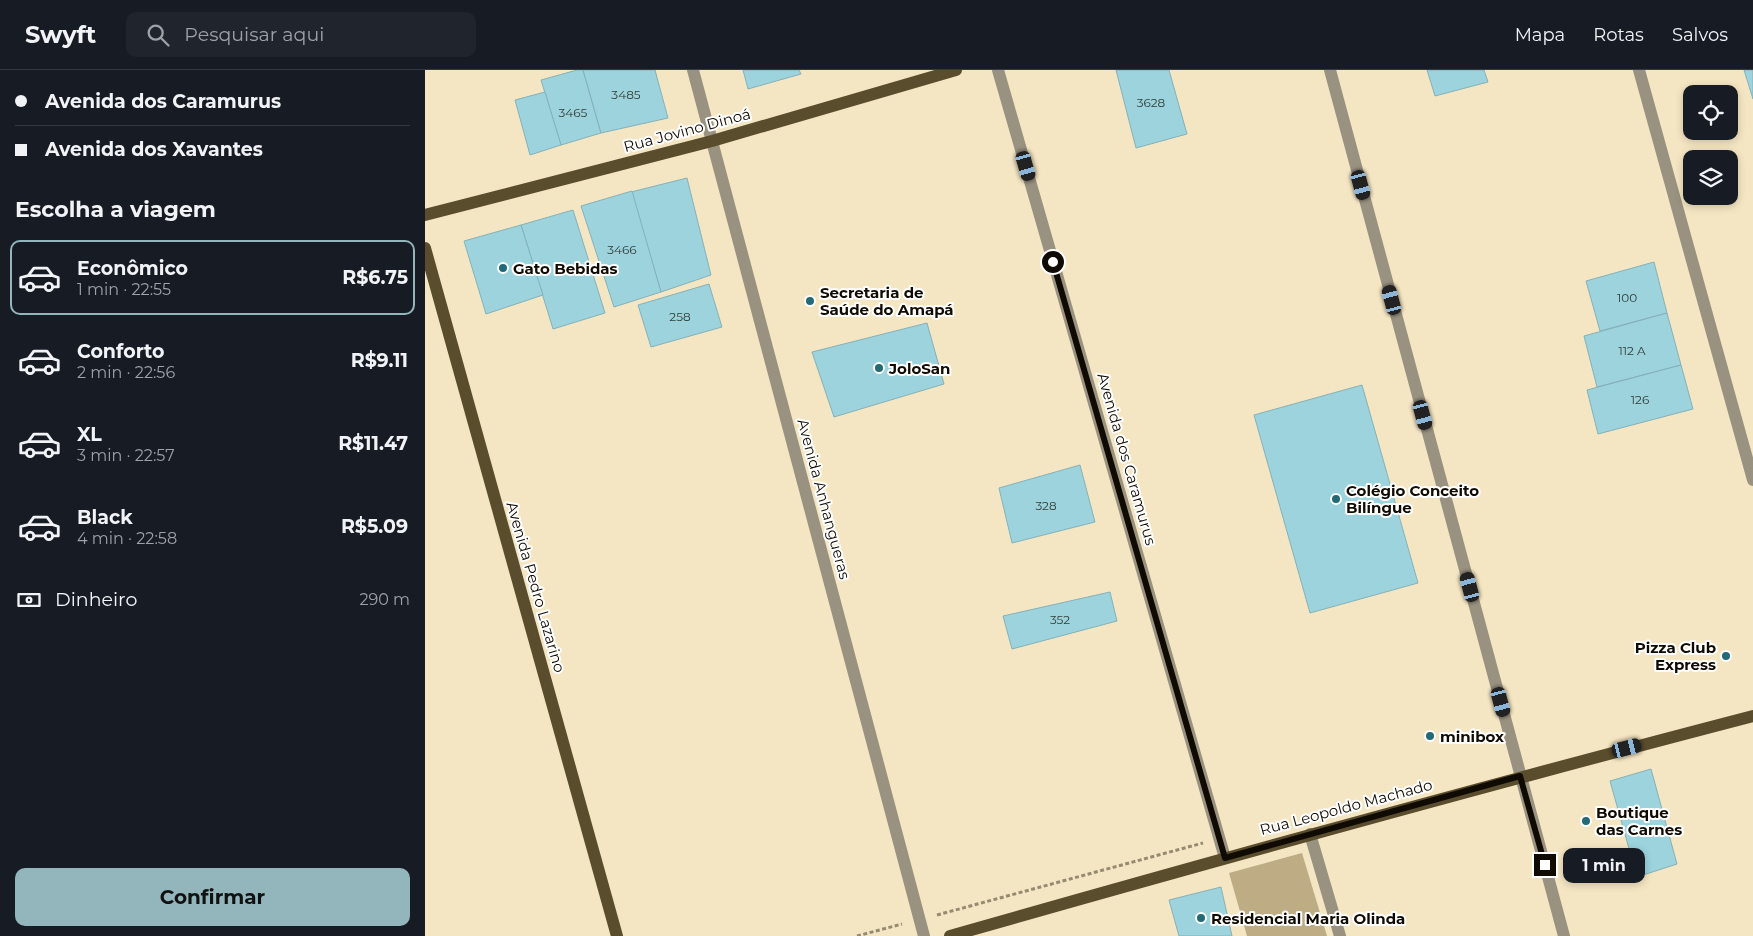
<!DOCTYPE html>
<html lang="pt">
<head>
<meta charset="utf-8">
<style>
  :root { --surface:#171b24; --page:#20242c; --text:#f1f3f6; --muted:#9ea1a6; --line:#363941; --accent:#93b5bc }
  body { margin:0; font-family:Montserrat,sans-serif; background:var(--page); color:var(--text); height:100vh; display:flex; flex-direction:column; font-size:19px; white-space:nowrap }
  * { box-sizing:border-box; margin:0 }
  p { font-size:16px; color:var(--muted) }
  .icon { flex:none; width:28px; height:28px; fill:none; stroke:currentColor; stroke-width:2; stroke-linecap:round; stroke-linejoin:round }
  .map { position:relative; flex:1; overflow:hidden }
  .details { display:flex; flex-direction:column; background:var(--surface); width:425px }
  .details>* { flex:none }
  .guide { display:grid; align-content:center; height:110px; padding:0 15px; background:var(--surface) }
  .tools { position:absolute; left:1258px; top:15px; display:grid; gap:10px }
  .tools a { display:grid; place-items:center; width:55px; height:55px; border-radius:10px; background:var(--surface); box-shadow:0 2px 8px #0003; font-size:25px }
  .end { position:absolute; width:22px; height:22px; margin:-11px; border:6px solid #100b02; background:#fff; box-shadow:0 0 0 2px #fff }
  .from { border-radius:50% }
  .bubble { position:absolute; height:35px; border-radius:10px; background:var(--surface); box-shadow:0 2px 8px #0003; font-size:16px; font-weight:700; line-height:35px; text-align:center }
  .car { position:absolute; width:15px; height:30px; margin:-15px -8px; border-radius:6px; box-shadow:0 0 4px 1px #0007; background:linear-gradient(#222 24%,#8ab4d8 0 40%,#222 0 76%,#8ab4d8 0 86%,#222 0) }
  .guide b { display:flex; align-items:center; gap:18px; height:48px; font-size:19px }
  .guide b+b { border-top:1px solid var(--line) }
  .guide i { width:12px; height:12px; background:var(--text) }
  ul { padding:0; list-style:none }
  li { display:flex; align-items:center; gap:15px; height:75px; margin:0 10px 8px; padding:0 5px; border:2px solid transparent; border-radius:10px }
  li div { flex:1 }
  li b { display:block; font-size:19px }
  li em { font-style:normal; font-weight:700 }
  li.current { border-color:var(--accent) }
  li>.icon { width:45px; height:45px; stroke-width:1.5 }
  h2 { padding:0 15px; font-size:22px; line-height:60px }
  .pay { display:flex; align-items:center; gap:12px; height:55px; padding:0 15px; font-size:19px }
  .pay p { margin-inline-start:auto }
  .button { display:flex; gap:10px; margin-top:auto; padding:10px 15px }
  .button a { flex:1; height:58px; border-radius:10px; background:var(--accent); color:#111; font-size:20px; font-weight:700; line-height:58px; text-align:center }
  header { display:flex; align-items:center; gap:30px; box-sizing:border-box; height:70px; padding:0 25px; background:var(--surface); border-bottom:1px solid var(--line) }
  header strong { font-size:24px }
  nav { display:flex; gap:28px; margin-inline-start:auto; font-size:18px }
  .search { width:350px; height:45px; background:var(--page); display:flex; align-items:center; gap:12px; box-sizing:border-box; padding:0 18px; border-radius:10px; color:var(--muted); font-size:19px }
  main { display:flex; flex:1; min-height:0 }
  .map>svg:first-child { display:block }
  .forest { fill:#bdac84 }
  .building { fill:#9cd3dd; stroke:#84b1b9 }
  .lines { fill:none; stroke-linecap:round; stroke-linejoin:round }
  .path { stroke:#958a72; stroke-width:3; stroke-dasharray:4 2.5; stroke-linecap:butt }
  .minor { stroke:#9a9281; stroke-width:12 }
  .major { stroke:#5a4d2e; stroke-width:12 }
  .route { stroke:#100b02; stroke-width:6 }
  .poi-dot { fill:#216a76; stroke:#fff; stroke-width:2 }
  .labels { text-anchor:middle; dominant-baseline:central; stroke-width:4; stroke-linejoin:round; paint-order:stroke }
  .number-label { font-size:12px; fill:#333d39 }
  .street-label { font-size:15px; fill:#100b02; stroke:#fff }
  .poi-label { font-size:15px; font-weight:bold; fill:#100b02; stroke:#fff; text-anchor:start }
</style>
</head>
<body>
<header>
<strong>Swyft</strong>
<div class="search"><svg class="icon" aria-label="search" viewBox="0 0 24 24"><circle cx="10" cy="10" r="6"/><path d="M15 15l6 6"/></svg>Pesquisar aqui</div>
<nav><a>Mapa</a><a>Rotas</a><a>Salvos</a></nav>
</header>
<main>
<section class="details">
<div class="guide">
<b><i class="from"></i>Avenida dos Caramurus</b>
<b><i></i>Avenida dos Xavantes</b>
</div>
<h2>Escolha a viagem</h2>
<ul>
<li class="current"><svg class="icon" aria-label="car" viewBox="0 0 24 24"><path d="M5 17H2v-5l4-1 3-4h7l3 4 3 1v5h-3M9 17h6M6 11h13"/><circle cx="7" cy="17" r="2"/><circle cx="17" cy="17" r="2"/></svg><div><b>Econômico</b><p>1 min · 22:55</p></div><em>R$6.75</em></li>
<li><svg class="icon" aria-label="car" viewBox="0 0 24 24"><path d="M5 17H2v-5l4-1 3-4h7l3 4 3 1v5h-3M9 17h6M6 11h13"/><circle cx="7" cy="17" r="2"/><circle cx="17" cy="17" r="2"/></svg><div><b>Conforto</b><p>2 min · 22:56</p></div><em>R$9.11</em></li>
<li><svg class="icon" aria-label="car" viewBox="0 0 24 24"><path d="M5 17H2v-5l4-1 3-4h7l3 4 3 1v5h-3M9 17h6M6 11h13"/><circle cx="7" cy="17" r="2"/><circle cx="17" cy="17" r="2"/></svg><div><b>XL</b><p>3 min · 22:57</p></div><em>R$11.47</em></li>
<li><svg class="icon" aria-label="car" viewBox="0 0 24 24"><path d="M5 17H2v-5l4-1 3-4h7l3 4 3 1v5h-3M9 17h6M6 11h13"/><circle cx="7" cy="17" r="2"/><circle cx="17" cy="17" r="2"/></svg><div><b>Black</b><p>4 min · 22:58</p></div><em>R$5.09</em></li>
</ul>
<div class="pay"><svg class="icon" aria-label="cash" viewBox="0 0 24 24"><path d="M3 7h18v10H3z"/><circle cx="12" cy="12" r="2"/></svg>Dinheiro<p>290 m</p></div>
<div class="button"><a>Confirmar</a></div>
</section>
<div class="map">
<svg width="1328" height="866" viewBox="0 0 1328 866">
  <rect width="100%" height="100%" fill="#f5e6c3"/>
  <polygon class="forest" points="877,783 902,866 822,866 804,803"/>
  <g class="building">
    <polygon points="152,0 158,0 176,63 136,75 116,10"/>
    <polygon points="158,0 230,0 243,48 176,63"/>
    <polygon points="318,0 374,0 376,4 323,19"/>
    <polygon points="691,0 744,0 762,64 711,78"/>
    <polygon points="1002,0 1059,0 1063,12 1010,26"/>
    <polygon points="1319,0 1328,0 1328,29"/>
    <polygon points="120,22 136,75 105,85 90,30"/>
    <polygon points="262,108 286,205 236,222 206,122"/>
    <polygon points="207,121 236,222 189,237 156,136"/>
    <polygon points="148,140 180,243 128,259 96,155"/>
    <polygon points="96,155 118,225 61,244 39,171"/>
    <polygon points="1229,192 1242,243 1175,261 1161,211"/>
    <polygon points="284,214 297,257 226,277 213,235"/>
    <polygon points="1242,243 1256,295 1172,317 1159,266"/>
    <polygon points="502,253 519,314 409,347 387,282"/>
    <polygon points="1256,295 1268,339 1173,364 1162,320"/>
    <polygon points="937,315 993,513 885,543 829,345"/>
    <polygon points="655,395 670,452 587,473 574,418"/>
    <polygon points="685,522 692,551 587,579 578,546"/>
    <polygon points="1226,699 1252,794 1212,807 1185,711"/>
    <polygon points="796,817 807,866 754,866 744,830"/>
  </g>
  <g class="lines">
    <g class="path">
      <polyline points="512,845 778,773"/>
      <polyline points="432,866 477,854"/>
    </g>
    <g class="minor">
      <polyline points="268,0 499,866"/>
      <polyline points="573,0 800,788"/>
      <polyline points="905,0 1139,866"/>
      <polyline points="1214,0 1328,410"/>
      <polyline points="885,764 915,866"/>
    </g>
    <g class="major">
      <polyline points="0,145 287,71 531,0"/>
      <polyline points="0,178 192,866"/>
      <path d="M 525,866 C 792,790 1059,716 1328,646"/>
    </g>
  </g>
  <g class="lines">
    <polyline class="route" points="628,192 800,788 1095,706 1120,795"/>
  </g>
  <g class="poi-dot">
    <circle cx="78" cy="198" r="5"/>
    <circle cx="385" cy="231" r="5"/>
    <circle cx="454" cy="298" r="5"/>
    <circle cx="911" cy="429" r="5"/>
    <circle cx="1301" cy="586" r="5"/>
    <circle cx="1005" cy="666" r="5"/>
    <circle cx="1161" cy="751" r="5"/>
    <circle cx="776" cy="848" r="5"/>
  </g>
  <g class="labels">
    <g class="number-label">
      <text x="201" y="24">3485</text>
      <text x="726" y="32">3628</text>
      <text x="148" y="42">3465</text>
      <text x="197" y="179">3466</text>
      <text x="1202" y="227">100</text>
      <text x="255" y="246">258</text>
      <text x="1207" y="280">112 A</text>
      <text x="1215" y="329">126</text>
      <text x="621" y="435">328</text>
      <text x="635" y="549">352</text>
    </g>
    <g class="street-label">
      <text transform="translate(262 60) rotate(-15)">Rua Jovino Dinoá</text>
      <text transform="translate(702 389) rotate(74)">Avenida dos Caramurus</text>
      <text transform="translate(399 429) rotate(75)">Avenida Anhangueras</text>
      <text transform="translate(111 517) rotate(74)">Avenida Pedro Lazarino</text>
      <text transform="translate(921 737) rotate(-15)">Rua Leopoldo Machado</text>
    </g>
    <g class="poi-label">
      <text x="88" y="198">Gato Bebidas</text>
      <text x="395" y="222">Secretaria de<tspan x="395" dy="17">Saúde do Amapá</tspan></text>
      <text x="464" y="298">JoloSan</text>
      <text x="921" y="420">Colégio Conceito<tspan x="921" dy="17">Bilíngue</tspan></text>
      <text x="1291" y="577" text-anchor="end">Pizza Club<tspan x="1291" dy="17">Express</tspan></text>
      <text x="1015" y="666">minibox</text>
      <text x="1171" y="742">Boutique<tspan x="1171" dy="17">das Carnes</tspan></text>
      <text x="786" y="848">Residencial Maria Olinda</text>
    </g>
  </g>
</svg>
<div class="tools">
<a><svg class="icon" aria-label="locate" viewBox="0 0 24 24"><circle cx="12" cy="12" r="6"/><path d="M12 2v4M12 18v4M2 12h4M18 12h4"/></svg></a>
<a><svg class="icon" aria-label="layers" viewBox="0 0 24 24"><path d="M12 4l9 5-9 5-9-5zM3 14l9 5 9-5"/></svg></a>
</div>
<i class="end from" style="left:628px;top:192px"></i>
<i class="end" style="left:1120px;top:795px"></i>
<div class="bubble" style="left:1138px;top:778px;width:82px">1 min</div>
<i class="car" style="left:601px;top:96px;rotate:164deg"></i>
<i class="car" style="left:936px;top:115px;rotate:165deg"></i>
<i class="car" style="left:967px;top:230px;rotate:345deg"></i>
<i class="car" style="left:998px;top:345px;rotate:165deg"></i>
<i class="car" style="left:1045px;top:517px;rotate:345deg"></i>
<i class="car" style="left:1076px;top:632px;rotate:165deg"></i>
<i class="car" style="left:1202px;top:678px;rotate:76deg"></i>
</div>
</main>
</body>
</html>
